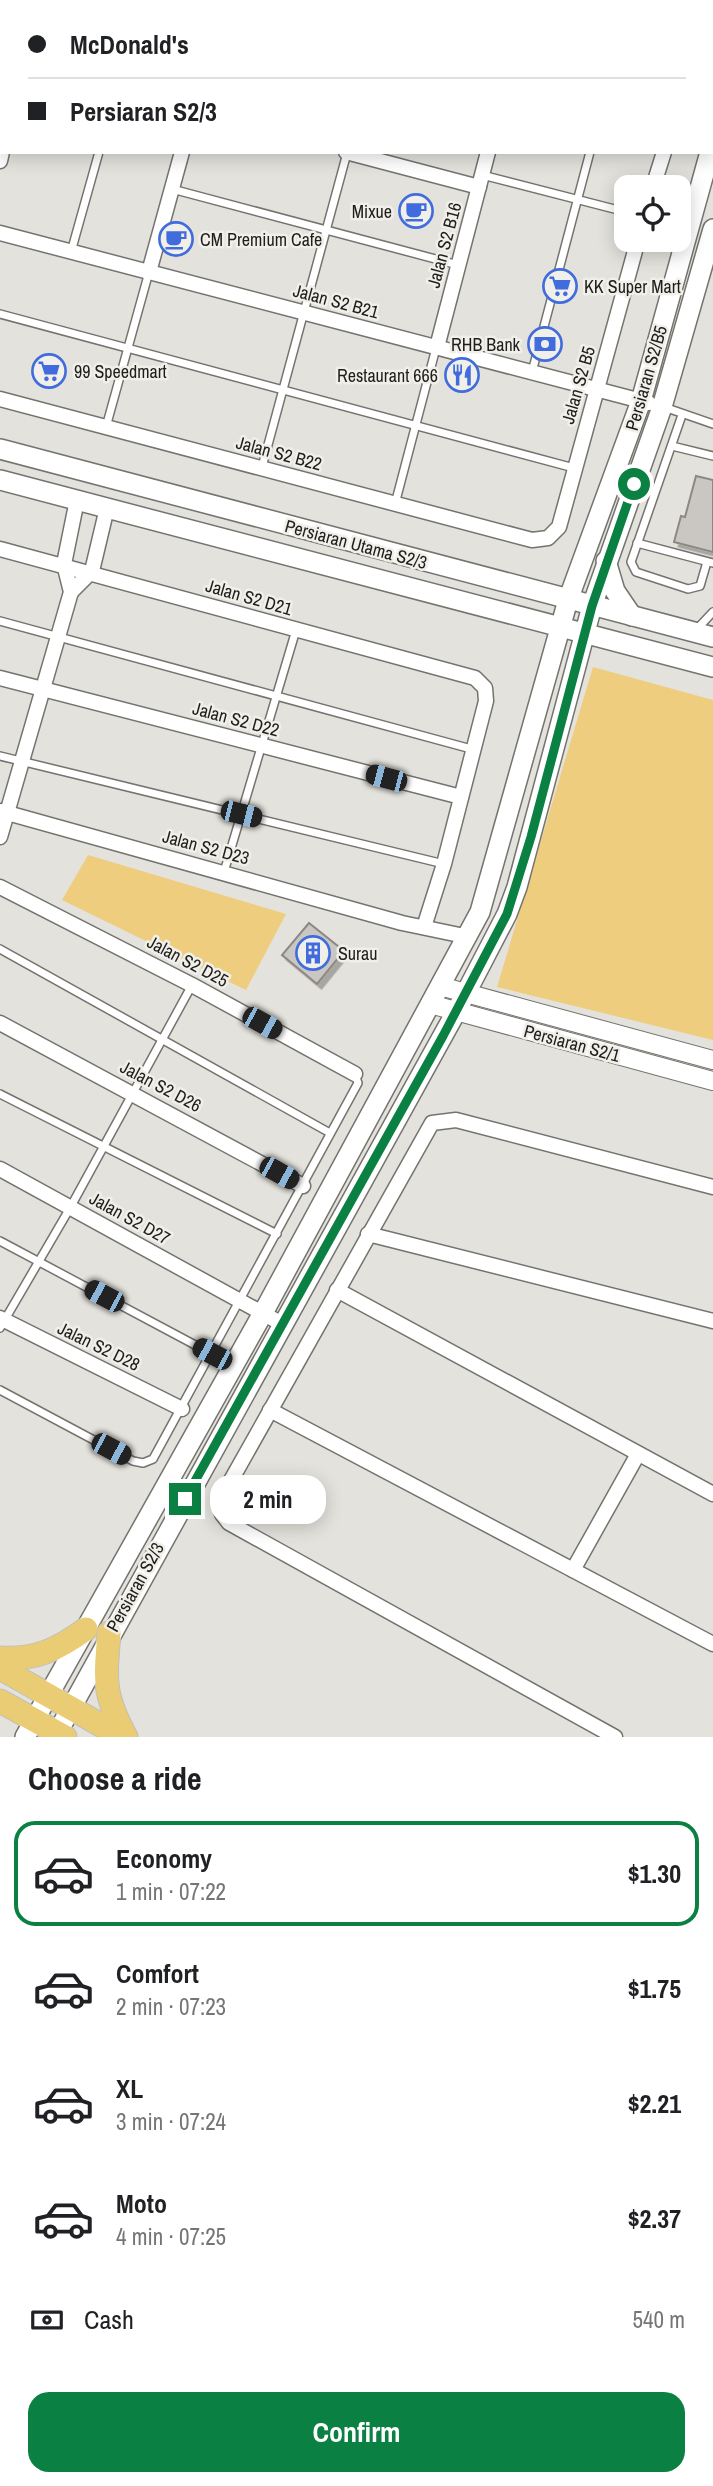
<!DOCTYPE html>
<html lang="en">
<head>
<meta charset="utf-8">
<style>
  :root { --surface:#fff; --page:#f2f2f2; --text:#202124; --muted:#757577; --line:#e0e0e0; --accent:#0b8043 }
  body { margin:0; font-family:"Archivo Narrow",sans-serif; background:var(--page); color:var(--text); height:100vh; display:flex; flex-direction:column; font-size:26px; white-space:nowrap }
  * { box-sizing:border-box; margin:0 }
  p { font-size:23px; color:var(--muted) }
  .icon { flex:none; width:38px; height:38px; fill:none; stroke:currentColor; stroke-width:2; stroke-linecap:round; stroke-linejoin:round }
  .map { position:relative; height:1737px; overflow:hidden }
  .side { display:flex; flex-direction:column; background:var(--surface); flex:1 }
  .side>* { flex:none }
  .banner { position:absolute; left:0px; top:0px; width:714px; height:154px; box-shadow:0 4px 18px #0003; display:grid; align-content:center; height:154px; padding:0 28px; background:var(--surface) }
  .controls { position:absolute; left:614px; top:175px; display:grid; gap:14px }
  .controls a { display:grid; place-items:center; width:77px; height:77px; border-radius:14px; background:var(--surface); box-shadow:0 4px 18px #0003; font-size:35px }
  .end { position:absolute; width:32px; height:32px; margin:-16px; border:9px solid #0b8043; background:#fff; box-shadow:0 0 0 4px #fff }
  .from { border-radius:50% }
  .bubble { position:absolute; height:49px; border-radius:21px; background:var(--surface); box-shadow:0 4px 18px #0003; font-size:23px; font-weight:700; line-height:49px; text-align:center }
  .car { position:absolute; width:21px; height:42px; margin:-21px -10px; border-radius:9px; box-shadow:0 0 5px 2px #0007; background:linear-gradient(#222 24%,#8ab4d8 0 40%,#222 0 76%,#8ab4d8 0 86%,#222 0) }
  .banner b { display:flex; align-items:center; gap:24px; height:66px; font-size:26px }
  .banner b+b { border-top:2px solid var(--line) }
  .banner i { width:18px; height:18px; background:var(--text) }
  ul { padding:0; list-style:none }
  li { display:flex; align-items:center; gap:21px; height:105px; margin:0 14px 10px; padding:0 14px; border:4px solid transparent; border-radius:21px }
  li div { flex:1 }
  li b { display:block; font-size:26px }
  li em { font-style:normal; font-weight:700 }
  li.on { border-color:var(--accent) }
  li>.icon { width:63px; height:63px; stroke-width:1.5 }
  h2 { padding:0 28px; font-size:32px; line-height:84px }
  .pay { display:flex; align-items:center; gap:18px; height:77px; padding:0 28px; font-size:26px }
  .pay p { margin-inline-start:auto }
  .primary-button { display:flex; gap:14px; margin-top:auto; padding:14px 28px }
  .primary-button a { flex:1; height:80px; border-radius:21px; background:var(--accent); color:#fff; font-size:28px; font-weight:700; line-height:80px; text-align:center }
  .map>svg:first-child { display:block }
  .green { fill:#eecd7e }
  .building { fill:#cac7c2; stroke:#8c8984; stroke-width:2; filter:url(#shadow) }
  .lines { fill:none; stroke-linecap:round; stroke-linejoin:round }
  .service-casing { stroke:#75736e; stroke-width:10 }
  .minor-casing { stroke:#75736e; stroke-width:17 }
  .tertiary-casing { stroke:#75736e; stroke-width:20 }
  .secondary-casing { stroke:#75736e; stroke-width:22 }
  .primary-casing { stroke:#c0c0bf; stroke-width:25 }
  .service { stroke:#fff; stroke-width:7 }
  .minor { stroke:#fff; stroke-width:14 }
  .tertiary { stroke:#fff; stroke-width:18 }
  .secondary { stroke:#fff; stroke-width:19 }
  .primary { stroke:#e9cc73; stroke-width:23 }
  .route { stroke:#0b8043; stroke-width:9 }
  .labels { text-anchor:middle; dominant-baseline:central; stroke-width:5; stroke-linejoin:round; paint-order:stroke }
  .poi-label { font-size:18px; fill:#1f1e1c; stroke:#f1efe9; text-anchor:start }
  .street-label { font-size:18px; fill:#1f1e1c; stroke:#f1efe9 }
</style>
</head>
<body>
<div class="map">
<svg width="713" height="1737" viewBox="0 0 713 1737">
  <defs>
    <filter id="shadow"><feDropShadow dx="4.5" dy="4.5" stdDeviation="0" flood-color="#0004"/></filter>
  </defs>
  <rect width="100%" height="100%" fill="#e4e2dc"/>
  <g class="green">
    <polygon points="257,0 503,0 257,2"/>
    <polygon points="593,667 713,700 713,1040 497,987"/>
    <polygon points="88,855 286,914 246,990 62,900"/>
  </g>
  <g class="building">
    <polygon points="696,476 713,480 713,552 674,542 681,516 685,517"/>
    <polygon points="309,923 344,951 317,984 282,955"/>
  </g>
  <g class="lines">
    <g class="service-casing">
      <g id="service">
        <polyline points="140,2 140,0"/>
        <polyline points="634,2 634,0"/>
        <polyline points="482,175 626,212"/>
        <polyline points="172,189 458,265"/>
        <polyline points="71,252 99,152"/>
        <polyline points="0,314 574,468"/>
        <polyline points="532,372 590,152"/>
        <polyline points="664,407 713,424"/>
        <polyline points="682,415 631,562 636,572 688,589 700,586 707,562"/>
        <polyline points="106,427 149,272"/>
        <polyline points="672,446 713,456"/>
        <polyline points="262,467 347,153"/>
        <polyline points="395,504 436,348"/>
        <polyline points="637,543 713,563"/>
        <polyline points="0,621 475,750"/>
        <polyline points="697,629 713,612"/>
        <polyline points="0,756 444,864"/>
        <polyline points="224,872 296,630"/>
        <polyline points="0,949 330,1133"/>
        <polyline points="0,1094 277,1234"/>
        <polyline points="0,1241 212,1354"/>
        <polyline points="0,1328 70,1208 192,985"/>
        <polyline points="0,1390 133,1461 143,1463 153,1459 358,1083 355,1074"/>
      </g>
    </g>
    <g class="minor-casing">
      <g id="minor">
        <polyline points="42,2 42,0"/>
        <polyline points="224,2 225,0"/>
        <polyline points="528,2 529,0"/>
        <polyline points="704,2 705,0"/>
        <polyline points="346,152 479,187"/>
        <polyline points="0,161 2,152"/>
        <polyline points="653,187 664,152"/>
        <polyline points="0,233 649,403"/>
        <polyline points="149,272 182,152"/>
        <polyline points="437,347 488,152"/>
        <polyline points="0,399 532,540 548,538 559,527 638,240"/>
        <polyline points="0,549 475,678 485,688 486,701 444,864 424,927"/>
        <polyline points="71,592 92,571 107,508"/>
        <polyline points="0,678 461,797"/>
        <polyline points="0,811 402,923 469,937"/>
        <polyline points="0,837 71,592 64,564 77,500"/>
        <polyline points="0,887 192,985 355,1074"/>
        <polyline points="0,1023 303,1186"/>
        <polyline points="0,1169 284,1325"/>
        <polyline points="368,1234 713,1321"/>
        <polyline points="337,1290 713,1494"/>
        <polyline points="0,1318 182,1409"/>
        <polyline points="270,1410 713,1644"/>
        <polyline points="573,1570 638,1454"/>
        <polyline points="615,1737 229,1523 222,1514 220,1500 432,1123 456,1120 713,1187"/>
      </g>
    </g>
    <g class="tertiary-casing">
      <g id="tertiary">
        <polyline points="13,2 14,0"/>
        <polyline points="0,52 2,45"/>
        <polyline points="440,986 713,1060"/>
        <polyline points="430,1004 713,1081"/>
      </g>
    </g>
    <g class="secondary-casing">
      <g id="secondary">
        <polyline points="0,449 713,637"/>
        <polyline points="0,480 713,667"/>
        <polyline points="606,561 615,591 632,616"/>
        <polyline points="25,1737 263,1313 480,912 568,600 641,401 710,152"/>
        <polyline points="55,1737 456,1012 507,914 517,887 592,606 662,407 713,229"/>
      </g>
    </g>
    <g class="primary-casing">
      <g id="primary">
        <path d="M 109,1633 C 105,1681 103,1694 126,1737"/>
        <path d="M 0,1658 C 36,1660 57,1650 86,1629"/>
        <polyline points="0,1668 122,1737"/>
        <polyline points="0,1701 65,1737"/>
      </g>
    </g>
    <use href="#service" class="service"/>
    <use href="#minor" class="minor"/>
    <use href="#tertiary" class="tertiary"/>
    <use href="#secondary" class="secondary"/>
    <use href="#primary" class="primary"/>
  </g>
  <g class="lines">
    <polyline class="route" points="185,1499 443,1036 507,914 531,837 592,606 634,484"/>
  </g>
  <defs>
    <g id="cafe-ring" transform="scale(1.75)"><circle r="9.5" fill="#f1efe9" stroke="#416cdd" stroke-width="1.5"/><path d="M-5.5-4.5H6V0H3Q3 3.5 0 3.5H-2.5Q-5.5 3.5-5.5 0ZM3-3.2v2h1.7v-2ZM-6 4.5H4V6H-6Z" fill="#416cdd"/></g>
    <g id="supermarket-ring" transform="scale(1.75)"><circle r="9.5" fill="#f1efe9" stroke="#416cdd" stroke-width="1.5"/><path d="M-6-5.5h2.5l.6 2H6L4.5 2H-2.5L-4.4-4H-6ZM-1.5 3.2a1.3 1.3 0 1 0 .1 0ZM3 3.2a1.3 1.3 0 1 0 .1 0Z" fill="#416cdd"/></g>
    <g id="bank-ring" transform="scale(1.75)"><circle r="9.5" fill="#f1efe9" stroke="#416cdd" stroke-width="1.5"/><path d="M-6-4H6V4H-6ZM0-2.3a2.3 2.3 0 1 0 0 4.6a2.3 2.3 0 1 0 0-4.6Z" fill="#416cdd"/></g>
    <g id="restaurant-ring" transform="scale(1.75)"><circle r="9.5" fill="#f1efe9" stroke="#416cdd" stroke-width="1.5"/><path d="M-5-6h1v4h1v-4h1v4h1v-4h1v5L-1.5 .5V6h-2V.5L-5-1ZM5-6V6H3V1.5H1.5Q1.5-4 5-6Z" fill="#416cdd"/></g>
    <g id="building-ring" transform="scale(1.75)"><circle r="9.5" fill="#f1efe9" stroke="#416cdd" stroke-width="1.5"/><path d="M-4-6H4V6H1V3H-1V6H-4ZM-2.5-4.3h1.7v1.8h-1.7ZM.8-4.3h1.7v1.8H.8ZM-2.5-1h1.7V.8h-1.7ZM.8-1h1.7V.8H.8Z" fill="#416cdd"/></g>
  </defs>
  <g fill-rule="evenodd">
    <use href="#cafe-ring" x="416" y="211"/>
    <use href="#cafe-ring" x="176" y="239"/>
    <use href="#supermarket-ring" x="560" y="286"/>
    <use href="#bank-ring" x="545" y="344"/>
    <use href="#supermarket-ring" x="49" y="371"/>
    <use href="#restaurant-ring" x="462" y="375"/>
    <use href="#building-ring" x="313" y="953"/>
  </g>
  <g class="labels">
    <g class="poi-label">
      <text x="392" y="211" text-anchor="end">Mixue</text>
      <text x="200" y="239">CM Premium Cafe</text>
      <text x="584" y="286">KK Super Mart</text>
      <text x="520" y="344" text-anchor="end">RHB Bank</text>
      <text x="74" y="371">99 Speedmart</text>
      <text x="438" y="375" text-anchor="end">Restaurant 666</text>
      <text x="338" y="953">Surau</text>
    </g>
    <g class="street-label">
      <text transform="translate(444 245) rotate(-75)">Jalan S2 B16</text>
      <text transform="translate(336 301) rotate(15)">Jalan S2 B21</text>
      <text transform="translate(646 378) rotate(-74)">Persiaran S2/B5</text>
      <text transform="translate(578 385) rotate(-74)">Jalan S2 B5</text>
      <text transform="translate(279 453) rotate(15)">Jalan S2 B22</text>
      <text transform="translate(356 544) rotate(15)">Persiaran Utama S2/3</text>
      <text transform="translate(249 597) rotate(16)">Jalan S2 D21</text>
      <text transform="translate(236 719) rotate(15)">Jalan S2 D22</text>
      <text transform="translate(206 847) rotate(15)">Jalan S2 D23</text>
      <text transform="translate(188 961) rotate(28)">Jalan S2 D25</text>
      <text transform="translate(572 1043) rotate(15)">Persiaran S2/1</text>
      <text transform="translate(161 1086) rotate(28)">Jalan S2 D26</text>
      <text transform="translate(130 1218) rotate(29)">Jalan S2 D27</text>
      <text transform="translate(99 1346) rotate(26)">Jalan S2 D28</text>
      <text transform="translate(135 1587) rotate(-61)">Persiaran S2/3</text>
    </g>
  </g>
</svg>
<div class="controls">
<a><svg class="icon" aria-label="locate" viewBox="0 0 24 24"><circle cx="12" cy="12" r="6"/><path d="M12 2v4M12 18v4M2 12h4M18 12h4"/></svg></a>
</div>
<i class="end from" style="left:634px;top:484px"></i>
<i class="end" style="left:185px;top:1499px"></i>
<div class="bubble" style="left:210px;top:1475px;width:116px">2 min</div>
<i class="car" style="left:386px;top:778px;rotate:285deg"></i>
<i class="car" style="left:241px;top:814px;rotate:104deg"></i>
<i class="car" style="left:262px;top:1023px;rotate:119deg"></i>
<i class="car" style="left:279px;top:1173px;rotate:119deg"></i>
<i class="car" style="left:104px;top:1296px;rotate:298deg"></i>
<i class="car" style="left:212px;top:1354px;rotate:298deg"></i>
<i class="car" style="left:111px;top:1449px;rotate:118deg"></i>
<div class="banner">
<b><i class="from"></i>McDonald's</b>
<b><i></i>Persiaran S2/3</b>
</div>
</div>
<section class="side">
<h2>Choose a ride</h2>
<ul>
<li class="on"><svg class="icon" aria-label="car" viewBox="0 0 24 24"><path d="M5 17H2v-5l4-1 3-4h7l3 4 3 1v5h-3M9 17h6M6 11h13"/><circle cx="7" cy="17" r="2"/><circle cx="17" cy="17" r="2"/></svg><div><b>Economy</b><p>1 min · 07:22</p></div><em>$1.30</em></li>
<li><svg class="icon" aria-label="car" viewBox="0 0 24 24"><path d="M5 17H2v-5l4-1 3-4h7l3 4 3 1v5h-3M9 17h6M6 11h13"/><circle cx="7" cy="17" r="2"/><circle cx="17" cy="17" r="2"/></svg><div><b>Comfort</b><p>2 min · 07:23</p></div><em>$1.75</em></li>
<li><svg class="icon" aria-label="car" viewBox="0 0 24 24"><path d="M5 17H2v-5l4-1 3-4h7l3 4 3 1v5h-3M9 17h6M6 11h13"/><circle cx="7" cy="17" r="2"/><circle cx="17" cy="17" r="2"/></svg><div><b>XL</b><p>3 min · 07:24</p></div><em>$2.21</em></li>
<li><svg class="icon" aria-label="car" viewBox="0 0 24 24"><path d="M5 17H2v-5l4-1 3-4h7l3 4 3 1v5h-3M9 17h6M6 11h13"/><circle cx="7" cy="17" r="2"/><circle cx="17" cy="17" r="2"/></svg><div><b>Moto</b><p>4 min · 07:25</p></div><em>$2.37</em></li>
</ul>
<div class="pay"><svg class="icon" aria-label="cash" viewBox="0 0 24 24"><path d="M3 7h18v10H3z"/><circle cx="12" cy="12" r="2"/></svg>Cash<p>540 m</p></div>
<div class="primary-button"><a>Confirm</a></div>
</section>
</body>
</html>
